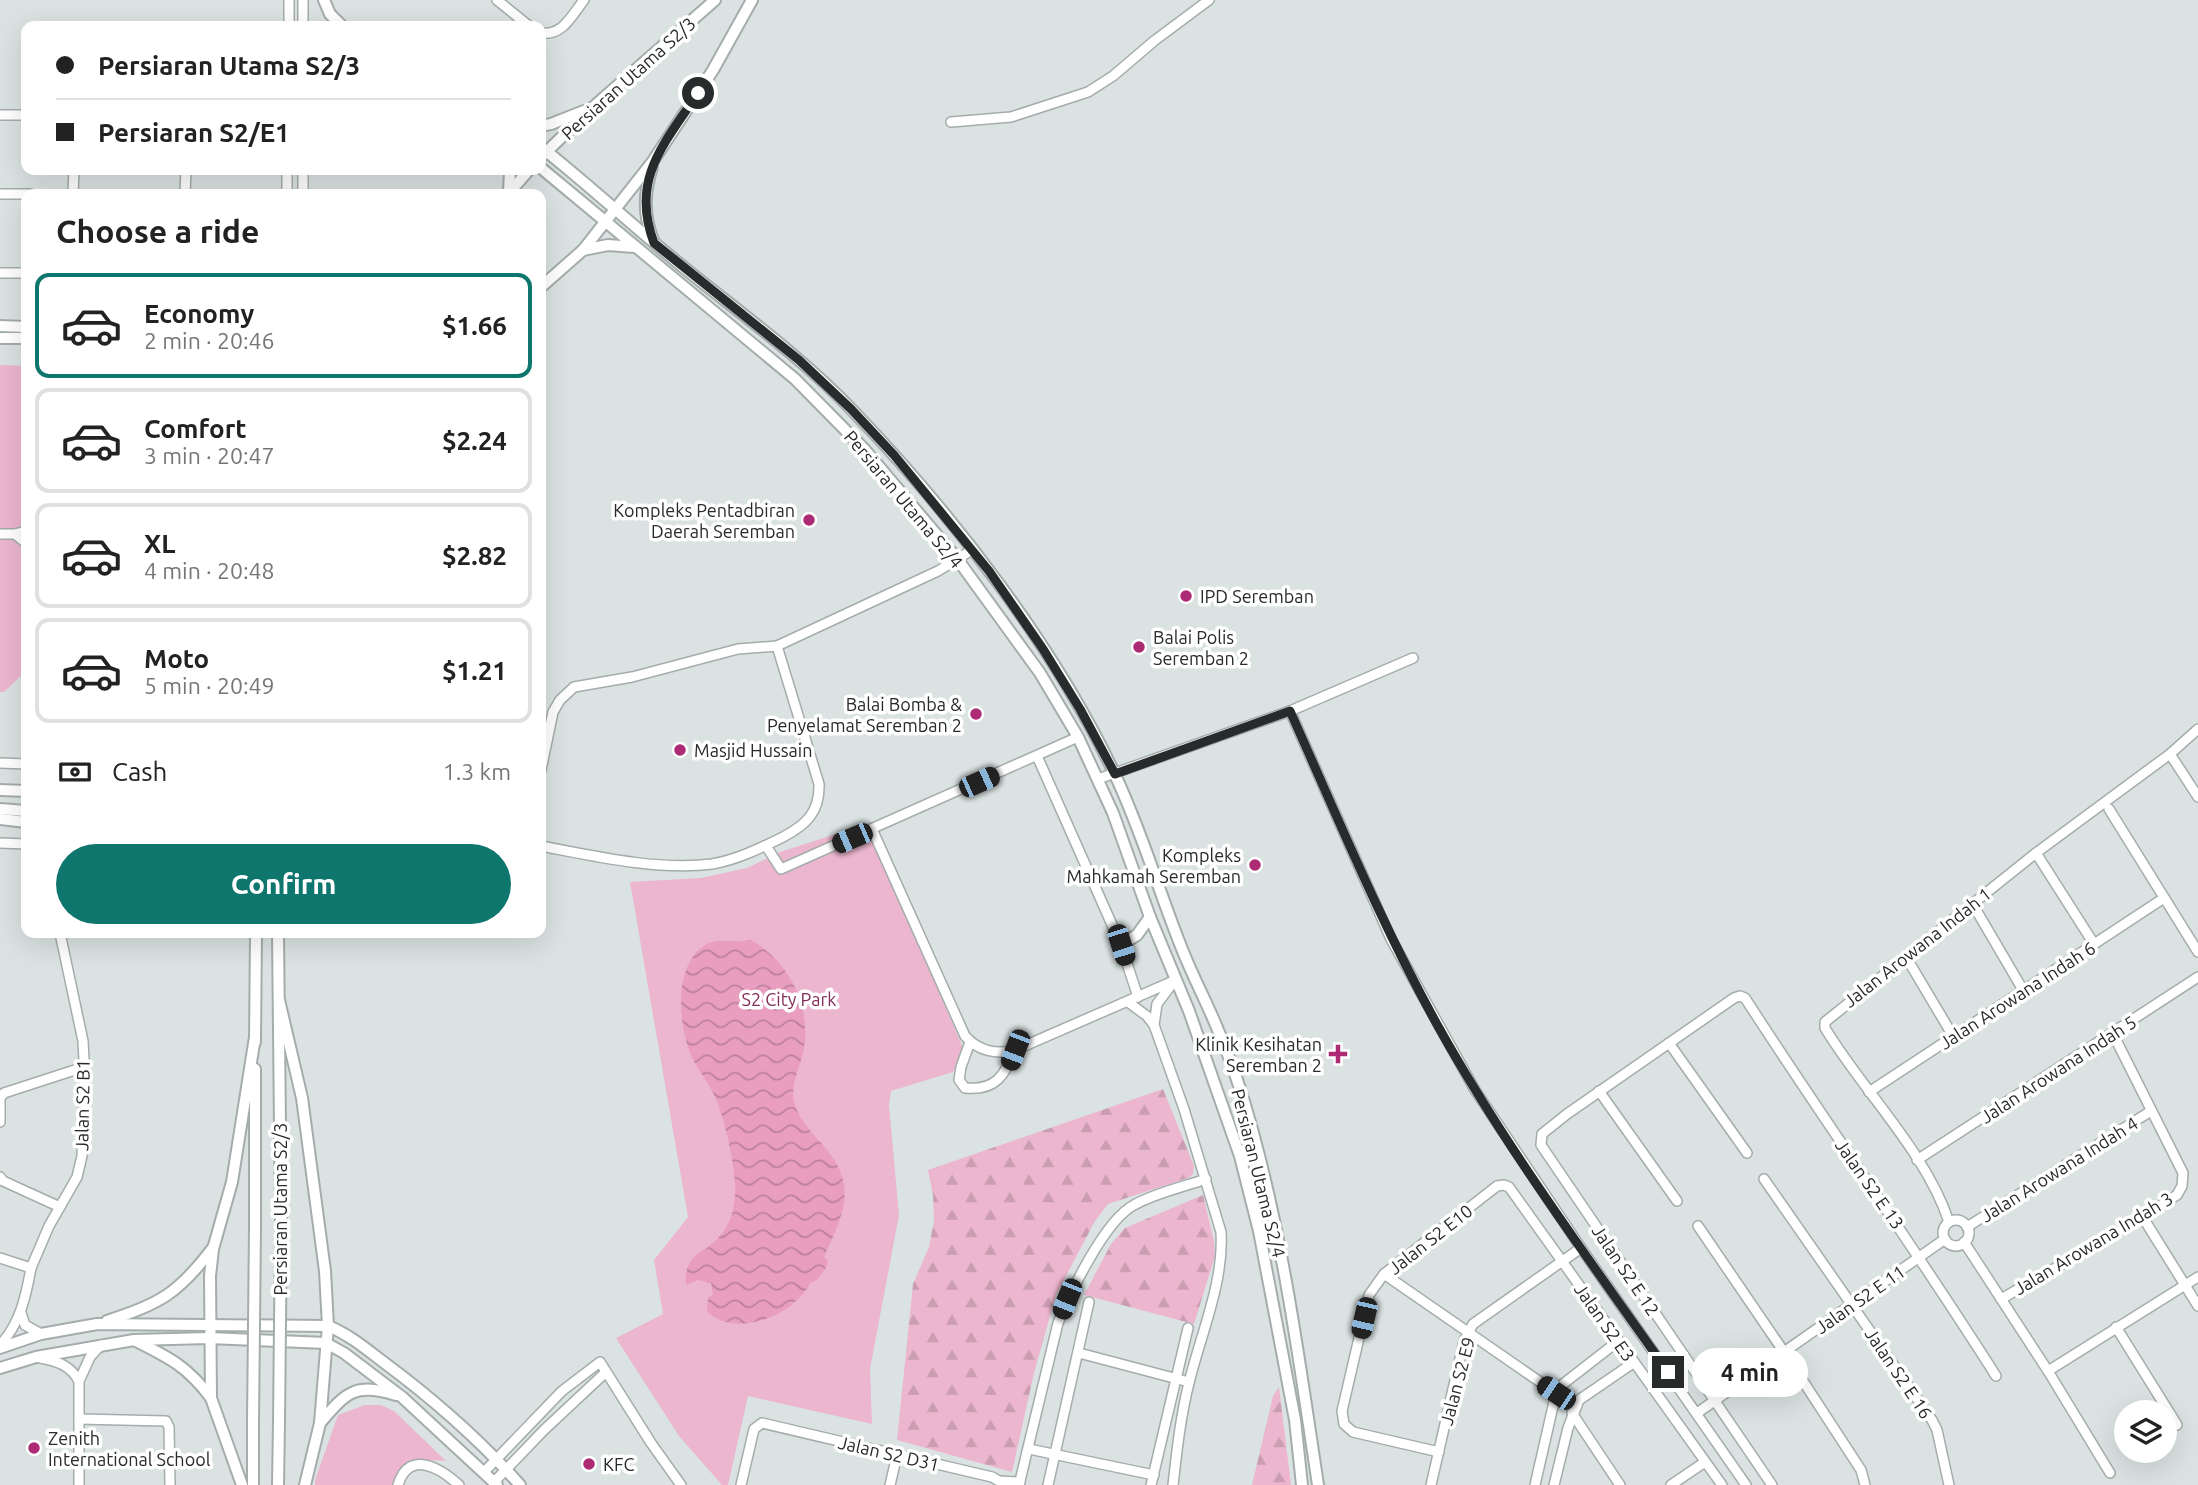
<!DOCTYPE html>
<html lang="en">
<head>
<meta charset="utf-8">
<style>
  :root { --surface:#fff; --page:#f6f6f6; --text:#222; --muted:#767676; --line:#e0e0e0; --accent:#0f766e }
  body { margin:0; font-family:Ubuntu,sans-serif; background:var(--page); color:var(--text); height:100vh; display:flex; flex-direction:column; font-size:26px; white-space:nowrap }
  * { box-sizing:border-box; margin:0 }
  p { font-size:23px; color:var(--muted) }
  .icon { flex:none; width:38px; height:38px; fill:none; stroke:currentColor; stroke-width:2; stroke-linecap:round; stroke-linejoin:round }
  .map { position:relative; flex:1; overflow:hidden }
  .side { position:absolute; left:21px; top:189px; width:525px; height:749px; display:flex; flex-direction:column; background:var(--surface); border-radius:14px; box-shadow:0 7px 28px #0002 }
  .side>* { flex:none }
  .top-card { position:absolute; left:21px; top:21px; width:525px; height:154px; border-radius:14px; box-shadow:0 7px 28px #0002; display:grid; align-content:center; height:154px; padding:0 35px; background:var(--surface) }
  .buttons { position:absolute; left:2114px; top:1400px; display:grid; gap:14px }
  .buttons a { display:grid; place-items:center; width:63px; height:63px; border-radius:50%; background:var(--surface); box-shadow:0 7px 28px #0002; font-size:35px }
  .end { position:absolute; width:32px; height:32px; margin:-16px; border:9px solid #282b2b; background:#fff; box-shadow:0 0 0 4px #fff }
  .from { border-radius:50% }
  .bubble { position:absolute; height:49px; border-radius:24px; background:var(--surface); box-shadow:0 7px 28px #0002; font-size:23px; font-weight:600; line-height:49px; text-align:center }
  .car { position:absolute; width:21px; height:42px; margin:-21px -10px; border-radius:9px; box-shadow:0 0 5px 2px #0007; background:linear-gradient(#222 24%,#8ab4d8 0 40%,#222 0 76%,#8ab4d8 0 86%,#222 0) }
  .top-card b { display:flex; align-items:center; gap:24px; height:66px; font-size:26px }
  .top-card b+b { border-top:2px solid var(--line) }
  .top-card i { width:18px; height:18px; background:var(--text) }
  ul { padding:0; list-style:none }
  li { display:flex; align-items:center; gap:21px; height:105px; margin:0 14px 10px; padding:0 21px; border:4px solid var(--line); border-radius:14px }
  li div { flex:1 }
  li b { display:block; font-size:26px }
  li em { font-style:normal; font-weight:600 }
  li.active { border-color:var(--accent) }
  li>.icon { width:63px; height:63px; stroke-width:1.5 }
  h2 { padding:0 35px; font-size:32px; line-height:84px }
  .pay { display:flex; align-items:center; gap:18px; height:77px; padding:0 35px; font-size:26px }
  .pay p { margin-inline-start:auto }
  .cta { display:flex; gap:14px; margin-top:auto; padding:14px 35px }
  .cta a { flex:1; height:80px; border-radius:42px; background:var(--accent); color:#fff; font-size:28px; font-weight:600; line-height:80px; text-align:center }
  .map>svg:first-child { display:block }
  .forest { fill:url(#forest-firs) }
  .green { fill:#ecb6ce }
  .water { fill:url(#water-waves) }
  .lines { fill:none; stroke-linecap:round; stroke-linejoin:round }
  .minor-casing { stroke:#a4adac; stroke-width:12 }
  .major-casing { stroke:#a4adac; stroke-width:14 }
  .minor { stroke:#fff; stroke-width:9 }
  .major { stroke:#fff; stroke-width:10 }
  .major-bridge-casing { stroke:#a4adac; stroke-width:14; stroke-linecap:butt }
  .major-bridge { stroke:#fff; stroke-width:10 }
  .route { stroke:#282b2b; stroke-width:9 }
  .poi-dot { fill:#ad2a74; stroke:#fff; stroke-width:2.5 }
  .labels { text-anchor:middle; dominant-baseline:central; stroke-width:7; stroke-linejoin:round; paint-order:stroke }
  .street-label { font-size:18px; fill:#282b2b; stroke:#fff }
  .poi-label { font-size:18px; fill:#282b2b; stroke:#fff; text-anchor:start }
  .park-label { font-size:18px; fill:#822c5a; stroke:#fff }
</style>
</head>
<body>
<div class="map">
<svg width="2198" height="1485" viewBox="0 0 2198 1485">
  <defs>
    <pattern id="forest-firs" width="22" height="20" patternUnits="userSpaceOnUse" patternTransform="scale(1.75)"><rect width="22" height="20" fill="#ecb6ce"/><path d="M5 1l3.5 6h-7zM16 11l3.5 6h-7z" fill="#ca9db1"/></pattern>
    <pattern id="water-waves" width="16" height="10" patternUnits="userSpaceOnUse" patternTransform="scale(1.75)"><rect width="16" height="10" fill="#e99ec0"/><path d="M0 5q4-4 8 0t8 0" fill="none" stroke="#bd819c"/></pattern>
  </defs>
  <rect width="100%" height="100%" fill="#dae3e2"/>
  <g class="forest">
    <polygon points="1163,1089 1194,1166 1193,1174 1188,1178 1108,1204 1095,1221 1056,1295 1034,1373 1012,1472 897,1440 913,1284 929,1247 934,1221 933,1195 928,1170"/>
    <polygon points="1203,1195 1214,1241 1215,1256 1194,1324 1084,1295 1111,1244 1125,1228"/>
    <polygon points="1279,1387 1291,1485 1252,1485 1273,1396"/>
  </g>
  <g class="green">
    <polygon points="0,365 26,366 26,671 4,692 0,692"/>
    <polygon points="867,824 964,1050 953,1072 891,1091 889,1105 899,1215 870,1369 872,1424 748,1396 728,1485 722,1485 679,1436 616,1338 663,1314 654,1260 688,1217 630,882 701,878 747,868 780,852"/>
    <path d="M 365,1405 L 381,1405 L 394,1411 L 446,1461 C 424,1460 397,1456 394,1485 L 315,1485 L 315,1480 L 338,1415 Z"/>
  </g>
  <path class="water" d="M 751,940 C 790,962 813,1008 803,1053 C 799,1069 789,1088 795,1105 C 800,1120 812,1133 822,1144 C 859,1185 844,1213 824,1257 L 828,1261 C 826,1269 819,1281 810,1283 C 797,1310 755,1330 726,1322 C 718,1320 713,1316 707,1312 L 708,1298 L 713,1294 L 711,1283 L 698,1280 L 686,1285 C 684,1251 704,1256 720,1236 C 730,1224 734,1211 735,1196 C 737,1173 725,1118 715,1097 C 709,1082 697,1070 691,1055 C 678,1024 672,961 709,943 C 718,939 739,943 751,940 Z"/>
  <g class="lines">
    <g class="minor-casing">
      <g id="minor">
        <polyline points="289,0 289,26"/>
        <polyline points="303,0 303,26"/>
        <polyline points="497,0 529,26"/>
        <path d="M 541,33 C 563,36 572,15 584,0"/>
        <polyline points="0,115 26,115"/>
        <polyline points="951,122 1011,117 1088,92 1113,76 1154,41 1209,0"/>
        <polyline points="0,194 30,194"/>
        <polyline points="73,194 74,170"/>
        <polyline points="185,194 186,170"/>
        <polyline points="287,194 287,170"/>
        <polyline points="303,194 303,170"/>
        <polyline points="0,273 26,273"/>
        <polyline points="0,534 15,534 26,531"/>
        <polyline points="15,534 26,543"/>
        <polyline points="1290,711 1391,939 1475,1090 1581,1248 1746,1485"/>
        <polyline points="2170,754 2198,797"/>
        <polyline points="1037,756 1121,945 1138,997"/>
        <polyline points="0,763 26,764"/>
        <polyline points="541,770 553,712 560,700 574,687 632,677 738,649 777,646"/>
        <polyline points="1098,779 1290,711 1413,658"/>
        <polyline points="2109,809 2198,952"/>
        <path d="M 872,829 L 965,1036 C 978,1051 997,1055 1015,1050 L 1176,980"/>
        <polyline points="0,843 26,844"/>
        <path d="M 541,846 C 593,856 659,871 712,864 C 736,860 761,848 783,837 C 806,825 820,812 819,784 L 777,646 L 938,571 L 972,550"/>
        <polyline points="766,846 781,869 1078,737"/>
        <polyline points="2036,853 2094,944"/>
        <polyline points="1972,903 2023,990"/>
        <polyline points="1906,957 1953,1036"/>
        <path d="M 1128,1002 L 1147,1016 L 1154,1025 L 1184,1109 L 1221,1232 C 1224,1281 1202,1331 1190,1379 C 1181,1413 1177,1449 1173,1485"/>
        <polyline points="1154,1025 1157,1004 1172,984"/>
        <path d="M 970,1042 L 961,1067 L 959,1080 L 965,1088 C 996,1091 1005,1075 1015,1050"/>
        <polyline points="1669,1043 1747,1153"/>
        <polyline points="1599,1091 1677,1201"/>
        <polyline points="1869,1092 2164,898"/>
        <polyline points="0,1122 0,1098 4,1093 84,1067"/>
        <polyline points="1917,1160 2198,977"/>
        <polyline points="0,1177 3,1181 60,1207"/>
        <polyline points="1764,1179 1932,1420 1937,1430 1949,1485"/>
        <polyline points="2142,1216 2198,1306"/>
        <circle cx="1956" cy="1233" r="13"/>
        <path d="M 1949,1222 C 1926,1152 1863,1091 1825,1028 L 1825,1022 L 2036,853 L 2170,754 L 2198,729"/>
        <polyline points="1698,1226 1784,1352 1861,1470 1865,1485"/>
        <polyline points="1967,1227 2151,1111"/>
        <polyline points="1964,1242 2048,1371 2110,1473"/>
        <polyline points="0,1258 31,1268 49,1226 77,1177 82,1156 85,1079 83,1041 60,933"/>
        <polyline points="1384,1274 1556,1393"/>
        <polyline points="2001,1299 2103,1241 2177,1195 2182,1186 2183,1173 2113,1034"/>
        <polyline points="21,1313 25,1325 41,1334"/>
        <polyline points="2116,1327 2177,1425"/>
        <path d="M 0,1345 C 20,1324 26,1296 31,1268"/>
        <polyline points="1079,1353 1189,1382"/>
        <path d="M 40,1358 C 57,1361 70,1365 79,1381"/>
        <polyline points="2048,1371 2198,1277"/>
        <polyline points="1572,1413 1620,1485"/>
        <polyline points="1697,1413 1945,1239"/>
        <polyline points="79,1419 166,1421 169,1427 170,1485"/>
        <polyline points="1029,1449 1154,1475"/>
        <polyline points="1439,1452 1353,1432 1344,1424 1342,1411 1369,1295 1384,1274 1497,1186 1504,1185 1509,1187 1722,1485"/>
        <polyline points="484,1472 562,1391 600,1362 651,1443 681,1485"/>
        <polyline points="494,1482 544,1430 606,1372"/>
        <polyline points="79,1485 79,1381 90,1357 101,1345"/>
        <path d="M 398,1485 C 409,1449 440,1468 459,1485"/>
        <polyline points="741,1485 754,1429 762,1423 992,1477 999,1481 1020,1482"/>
        <polyline points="890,1485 897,1455"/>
        <path d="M 1019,1485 L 1058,1323 C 1070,1293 1105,1220 1134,1205 C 1155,1193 1183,1187 1206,1179"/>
        <polyline points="1048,1485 1089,1302"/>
        <polyline points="1151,1485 1188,1328"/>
        <polyline points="1431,1485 1464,1341 1473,1324 1581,1248"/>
        <polyline points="1535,1485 1556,1393 1563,1384 1617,1342"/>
        <polyline points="1554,1485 1568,1428 1579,1400 1633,1363"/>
        <polyline points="1671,1485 1705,1462"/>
        <path d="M 1772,1485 L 1541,1145 L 1542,1134 L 1567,1114 L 1734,998 L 1740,996 L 1745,998 C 1827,1125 1915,1248 1996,1376"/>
      </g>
    </g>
    <g class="major-casing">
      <g id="major">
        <polyline points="324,0 330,14 342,26"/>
        <polyline points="541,126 551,124 584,111"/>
        <path d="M 541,147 C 589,185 634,227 682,266 C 740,313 803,358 854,412 C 952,514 1056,648 1116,777 C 1142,832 1159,892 1182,949 C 1193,977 1207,1003 1218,1030 C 1232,1062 1243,1096 1252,1129 C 1284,1245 1300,1366 1318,1485"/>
        <polyline points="541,157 591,109 715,0"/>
        <path d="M 652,167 C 644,193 643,214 653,240"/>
        <polyline points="541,168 795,379 865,450 958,560 1040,673 1078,737 1113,813 1150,917 1189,1011 1240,1156 1259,1231 1295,1420 1302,1485"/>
        <polyline points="509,193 510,170"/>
        <polyline points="508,194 529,170"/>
        <polyline points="583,250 608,245 634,247"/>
        <polyline points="541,287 583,250 653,161 713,70 752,0"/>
        <polyline points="0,326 26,327"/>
        <polyline points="0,338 26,338"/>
        <polyline points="0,790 26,791"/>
        <polyline points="0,809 26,811"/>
        <polyline points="0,819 26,822"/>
        <polyline points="278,933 281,1225"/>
        <polyline points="1121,945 1137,935 1150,917"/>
        <polyline points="279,1000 302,1098 325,1271 328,1326 320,1423 305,1485"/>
        <polyline points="255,1042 256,933"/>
        <polyline points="255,1227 255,1069"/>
        <path d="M 107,1321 C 160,1303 177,1295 212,1249"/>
        <path d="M 136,1341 C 170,1358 188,1367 211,1398"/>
        <path d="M 0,1348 L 41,1334 L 97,1324 L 328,1326 C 348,1334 365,1348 382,1361 C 432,1398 479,1439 520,1485"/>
        <polyline points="0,1368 36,1357 134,1340 209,1338 326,1343 344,1353 402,1397 497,1485"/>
        <polyline points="253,1422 253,1485"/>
        <path d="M 320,1423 C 346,1393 354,1382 396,1395"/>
        <polyline points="242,1485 211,1398 210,1276 213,1249 232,1182 255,1037"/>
        <polyline points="278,1485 279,1422"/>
      </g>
    </g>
    <use href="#minor" class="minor"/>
    <use href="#major" class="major"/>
    <g class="major-bridge-casing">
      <g id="major-bridge">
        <polyline points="253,1422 255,1227"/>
        <polyline points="279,1422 281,1225"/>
      </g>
    </g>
    <use href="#major-bridge" class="major-bridge"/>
  </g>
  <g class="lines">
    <path class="route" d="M 698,93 C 664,144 630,179 654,243 L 799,360 L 851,409 L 894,455 L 989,571 L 1043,649 L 1080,709 L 1115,774 L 1290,711 C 1338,818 1382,926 1439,1028 C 1506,1148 1589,1259 1668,1372"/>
  </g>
  <g class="poi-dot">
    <circle cx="809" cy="520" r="7"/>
    <circle cx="1186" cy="596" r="7"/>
    <circle cx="1139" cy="647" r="7"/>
    <circle cx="976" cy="714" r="7"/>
    <circle cx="680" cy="750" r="7"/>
    <circle cx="1255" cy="865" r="7"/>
    <path d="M1334.5 1043.5h7v7h7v7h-7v7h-7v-7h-7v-7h7z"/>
    <circle cx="34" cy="1448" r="7"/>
    <circle cx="589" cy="1464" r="7"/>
  </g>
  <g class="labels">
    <g class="street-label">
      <text transform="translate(628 78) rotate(-42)">Persiaran Utama S2/3</text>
      <text transform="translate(904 499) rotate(50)">Persiaran Utama S2/4</text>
      <text transform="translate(1917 947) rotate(-38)">Jalan Arowana Indah 1</text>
      <text transform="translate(2017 995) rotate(-33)">Jalan Arowana Indah 6</text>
      <text transform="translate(2058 1069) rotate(-33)">Jalan Arowana Indah 5</text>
      <text transform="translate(82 1105) rotate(-89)">Jalan S2 B1</text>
      <text transform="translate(2059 1169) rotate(-32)">Jalan Arowana Indah 4</text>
      <text transform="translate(1259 1173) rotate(76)">Persiaran Utama S2/4</text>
      <text transform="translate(1870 1184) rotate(55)">Jalan S2 E 13</text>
      <text transform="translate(280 1209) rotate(-90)">Persiaran Utama S2/3</text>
      <text transform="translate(1430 1239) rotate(-38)">Jalan S2 E10</text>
      <text transform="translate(2093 1243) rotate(-31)">Jalan Arowana Indah 3</text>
      <text transform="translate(1626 1270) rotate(56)">Jalan S2 E 12</text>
      <text transform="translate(1860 1299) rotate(-35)">Jalan S2 E 11</text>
      <text transform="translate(1605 1322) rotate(55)">Jalan S2 E3</text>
      <text transform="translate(1899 1373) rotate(56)">Jalan S2 E 16</text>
      <text transform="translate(1457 1381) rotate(-75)">Jalan S2 E9</text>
      <text transform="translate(889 1453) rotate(13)">Jalan S2 D31</text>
    </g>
    <g class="poi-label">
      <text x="795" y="510" text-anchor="end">Kompleks Pentadbiran<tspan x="795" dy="21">Daerah Seremban</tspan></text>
      <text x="1200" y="596">IPD Seremban</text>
      <text x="1153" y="637">Balai Polis<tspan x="1153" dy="21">Seremban 2</tspan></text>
      <text x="962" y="704" text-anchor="end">Balai Bomba &amp;<tspan x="962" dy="21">Penyelamat Seremban 2</tspan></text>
      <text x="694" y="750">Masjid Hussain</text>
      <text x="1241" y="855" text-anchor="end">Kompleks<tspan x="1241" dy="21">Mahkamah Seremban</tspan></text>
      <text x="1322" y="1044" text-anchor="end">Klinik Kesihatan<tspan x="1322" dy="21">Seremban 2</tspan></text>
      <text x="48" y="1438">Zenith<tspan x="48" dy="21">International School</tspan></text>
      <text x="603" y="1464">KFC</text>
    </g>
    <g class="park-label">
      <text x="789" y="999">S2 City Park</text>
    </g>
  </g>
</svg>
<div class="buttons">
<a><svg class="icon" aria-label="layers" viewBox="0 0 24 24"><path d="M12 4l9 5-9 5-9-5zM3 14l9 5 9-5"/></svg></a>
</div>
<i class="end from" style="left:698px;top:93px"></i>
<i class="end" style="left:1668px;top:1372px"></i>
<div class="bubble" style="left:1692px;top:1348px;width:116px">4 min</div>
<i class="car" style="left:979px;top:782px;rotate:66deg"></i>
<i class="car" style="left:852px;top:838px;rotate:247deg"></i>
<i class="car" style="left:1121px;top:945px;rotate:162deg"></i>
<i class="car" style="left:1015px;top:1050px;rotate:201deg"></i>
<i class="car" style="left:1067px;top:1299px;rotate:202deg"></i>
<i class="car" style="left:1364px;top:1318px;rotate:193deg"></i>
<i class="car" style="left:1556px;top:1393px;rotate:304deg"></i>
<div class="top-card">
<b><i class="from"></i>Persiaran Utama S2/3</b>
<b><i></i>Persiaran S2/E1</b>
</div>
<section class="side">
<h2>Choose a ride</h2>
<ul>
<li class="active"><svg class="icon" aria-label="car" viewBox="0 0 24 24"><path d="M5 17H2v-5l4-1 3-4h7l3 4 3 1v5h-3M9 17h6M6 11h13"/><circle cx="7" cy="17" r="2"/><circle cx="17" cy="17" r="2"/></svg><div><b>Economy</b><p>2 min · 20:46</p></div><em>$1.66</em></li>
<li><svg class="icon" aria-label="car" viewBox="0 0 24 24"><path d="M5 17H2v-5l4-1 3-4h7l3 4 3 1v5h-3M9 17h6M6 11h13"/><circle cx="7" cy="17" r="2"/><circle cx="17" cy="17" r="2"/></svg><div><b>Comfort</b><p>3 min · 20:47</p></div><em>$2.24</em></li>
<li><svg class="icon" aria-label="car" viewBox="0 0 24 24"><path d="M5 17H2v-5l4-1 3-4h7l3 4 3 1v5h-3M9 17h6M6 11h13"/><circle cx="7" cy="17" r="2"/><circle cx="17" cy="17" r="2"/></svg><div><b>XL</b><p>4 min · 20:48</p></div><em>$2.82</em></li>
<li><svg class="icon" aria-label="car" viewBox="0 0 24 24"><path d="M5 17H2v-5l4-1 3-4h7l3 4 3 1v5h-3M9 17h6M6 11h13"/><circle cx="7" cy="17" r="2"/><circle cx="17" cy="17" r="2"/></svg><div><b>Moto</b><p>5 min · 20:49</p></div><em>$1.21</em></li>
</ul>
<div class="pay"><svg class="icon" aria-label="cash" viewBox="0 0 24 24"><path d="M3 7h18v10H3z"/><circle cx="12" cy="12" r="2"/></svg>Cash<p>1.3 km</p></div>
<div class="cta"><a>Confirm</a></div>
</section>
</div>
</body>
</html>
